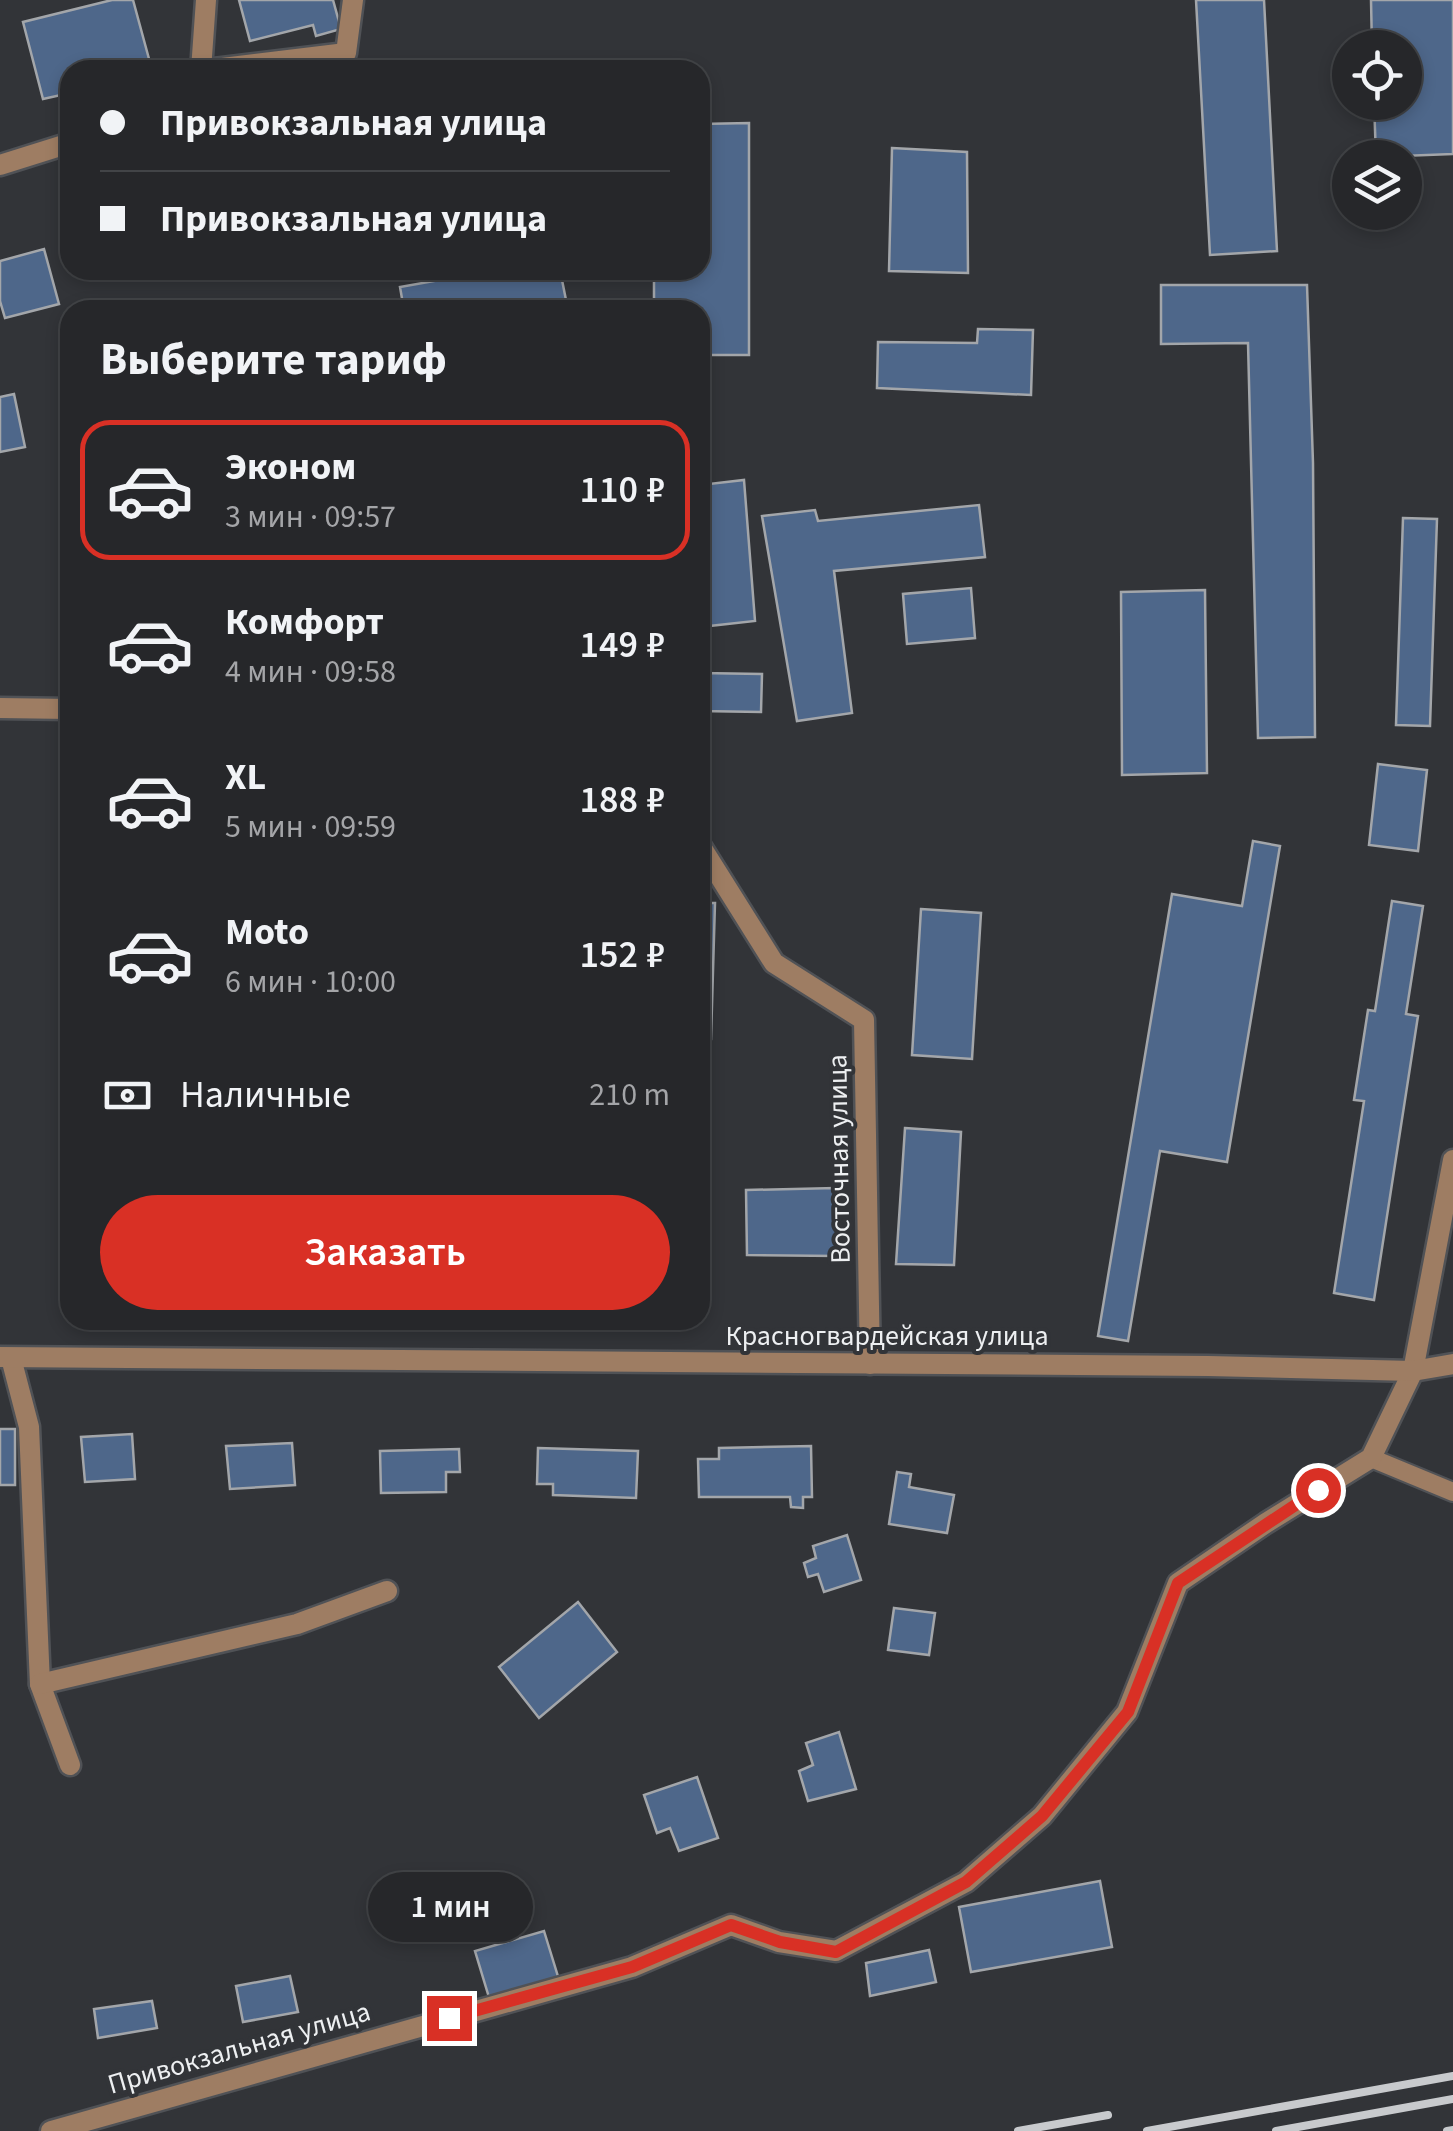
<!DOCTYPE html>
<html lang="ru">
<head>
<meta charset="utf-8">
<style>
  :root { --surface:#26272a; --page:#323336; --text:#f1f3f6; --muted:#a4a5a8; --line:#424447; --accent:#d93025 }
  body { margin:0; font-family:"Source Sans 3",sans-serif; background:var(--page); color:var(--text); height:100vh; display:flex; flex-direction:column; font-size:38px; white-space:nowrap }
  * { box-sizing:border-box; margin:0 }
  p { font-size:32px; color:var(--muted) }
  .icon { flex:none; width:55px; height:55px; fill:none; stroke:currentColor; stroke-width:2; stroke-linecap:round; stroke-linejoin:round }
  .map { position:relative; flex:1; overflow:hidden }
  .sheet { position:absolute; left:60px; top:300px; width:650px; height:1030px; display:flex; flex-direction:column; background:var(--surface); border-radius:30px; box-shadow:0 5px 15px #0003,0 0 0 2px var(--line) }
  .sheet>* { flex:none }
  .banner { position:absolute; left:60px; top:60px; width:650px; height:220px; border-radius:30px; box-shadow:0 5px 15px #0003,0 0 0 2px var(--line); display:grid; align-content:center; height:220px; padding:0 40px; background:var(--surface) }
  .controls { position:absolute; left:1332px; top:30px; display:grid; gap:20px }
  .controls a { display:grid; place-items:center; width:90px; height:90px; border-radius:50%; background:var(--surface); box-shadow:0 5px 15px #0003,0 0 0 2px var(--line); font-size:50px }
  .end { position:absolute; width:45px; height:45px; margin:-22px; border:12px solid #d93025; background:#fff; box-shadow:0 0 0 5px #fff }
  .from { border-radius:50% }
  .bubble { position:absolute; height:70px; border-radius:35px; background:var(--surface); box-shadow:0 5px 15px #0003,0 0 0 2px var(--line); font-size:32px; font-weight:600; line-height:70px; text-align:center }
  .banner b { display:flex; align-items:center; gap:35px; height:95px; font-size:38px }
  .banner b+b { border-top:2px solid var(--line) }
  .banner i { width:25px; height:25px; background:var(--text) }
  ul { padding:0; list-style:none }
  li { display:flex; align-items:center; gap:30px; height:140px; margin:0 20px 15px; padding:0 20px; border:5px solid transparent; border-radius:30px }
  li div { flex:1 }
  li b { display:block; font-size:38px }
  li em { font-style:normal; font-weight:600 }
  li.active { border-color:var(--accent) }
  li>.icon { width:90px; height:90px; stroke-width:1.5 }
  h2 { padding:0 40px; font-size:45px; line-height:120px }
  .pay { display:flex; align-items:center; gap:25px; height:110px; padding:0 40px; font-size:38px }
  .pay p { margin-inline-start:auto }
  .button { display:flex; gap:20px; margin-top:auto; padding:20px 40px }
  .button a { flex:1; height:115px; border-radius:60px; background:var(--accent); color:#fff; font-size:40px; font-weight:600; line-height:115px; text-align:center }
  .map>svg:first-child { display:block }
  .building { fill:#4e678a; stroke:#a3a6aa; stroke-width:2.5 }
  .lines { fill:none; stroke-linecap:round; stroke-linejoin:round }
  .service-casing { stroke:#505256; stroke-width:22 }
  .minor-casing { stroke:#505256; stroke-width:25 }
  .tertiary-casing { stroke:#505256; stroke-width:25 }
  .service { stroke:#9e7d63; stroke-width:18 }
  .minor { stroke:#9e7d63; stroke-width:20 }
  .tertiary { stroke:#9e7d63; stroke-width:20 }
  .rail { stroke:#c8cacd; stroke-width:8 }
  .route { stroke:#d93025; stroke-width:12 }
  .labels { text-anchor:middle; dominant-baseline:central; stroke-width:8; stroke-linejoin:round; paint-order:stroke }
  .street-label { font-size:28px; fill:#edeff1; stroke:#323438 }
</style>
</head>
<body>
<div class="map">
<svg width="1453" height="2131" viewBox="0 0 1453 2131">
  <rect width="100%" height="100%" fill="#323438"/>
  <g class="building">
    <polygon points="112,0 133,0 152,70 70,70 70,93 43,99 23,22"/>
    <polygon points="239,0 333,0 341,29 316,36 313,25 250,41"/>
    <polygon points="1196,0 1264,0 1277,251 1210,255"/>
    <polygon points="1371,0 1453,0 1453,154 1376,157 1374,102 1405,102 1405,48 1372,48"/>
    <polygon points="749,123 749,355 700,355 700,310 654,310 654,270 700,270 700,124"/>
    <polygon points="892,148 967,152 968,273 889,271"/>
    <polygon points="44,249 59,304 5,318 0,301 0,261"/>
    <polygon points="496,270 560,270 568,310 404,310 400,287"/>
    <polygon points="1161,285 1307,285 1313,463 1315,737 1258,738 1248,343 1161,344"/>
    <polygon points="978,329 1033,330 1031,395 877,388 878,342 977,343"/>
    <polygon points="14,394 25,447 0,452 0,397"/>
    <polygon points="744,480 755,621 700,627 700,485"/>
    <polygon points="979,505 985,557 834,571 852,713 797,721 762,516 815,510 818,521"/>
    <polygon points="1403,518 1437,519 1430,726 1396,725"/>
    <polygon points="971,588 975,638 907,644 903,594"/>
    <polygon points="1205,590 1207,773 1122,775 1121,592"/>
    <polygon points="700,673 762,674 761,712 700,711"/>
    <polygon points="1378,764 1427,770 1418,851 1369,845"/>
    <polygon points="1253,841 1280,846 1227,1162 1160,1151 1128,1341 1098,1336 1172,894 1242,906"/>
    <polygon points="1392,901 1423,906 1406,1014 1418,1016 1374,1300 1334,1293 1364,1101 1354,1100 1368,1010 1375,1011"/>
    <polygon points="700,903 715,903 711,1039 700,1039"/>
    <polygon points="921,909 981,913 972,1059 912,1055"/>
    <polygon points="905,1128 961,1132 954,1265 896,1264"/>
    <polygon points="835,1188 837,1256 747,1255 746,1190"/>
    <rect x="0" y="1429" width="15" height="56"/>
    <polygon points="132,1434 135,1479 85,1482 81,1437"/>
    <polygon points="292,1443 295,1485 230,1489 226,1446"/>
    <polygon points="811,1446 812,1497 803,1497 803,1508 791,1507 790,1497 699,1497 698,1459 719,1459 719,1448"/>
    <polygon points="538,1448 638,1451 636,1498 553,1495 553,1484 537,1484"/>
    <polygon points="459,1449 460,1472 446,1472 446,1492 381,1493 380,1451"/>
    <polygon points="897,1472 911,1474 909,1487 954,1495 947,1533 889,1524"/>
    <polygon points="847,1535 861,1580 824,1592 818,1574 808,1577 804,1563 816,1558 813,1546"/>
    <polygon points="578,1602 617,1652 539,1718 499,1667"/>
    <polygon points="894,1608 935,1613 929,1655 888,1650"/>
    <polygon points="839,1732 856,1789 808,1801 799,1771 813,1765 806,1743"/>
    <polygon points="697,1777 718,1838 679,1851 670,1828 657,1833 644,1795"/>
    <polygon points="1100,1881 1112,1947 971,1972 959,1907"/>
    <polygon points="544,1931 560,1983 491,2004 475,1951"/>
    <polygon points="929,1950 936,1982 870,1996 866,1963"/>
    <polygon points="290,1976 298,2012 243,2022 236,1986"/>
    <polygon points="152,2001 157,2028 98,2038 94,2009"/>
  </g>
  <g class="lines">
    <g class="service-casing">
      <polyline id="service" points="1371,1458 1453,1492"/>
    </g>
    <g class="minor-casing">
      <g id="minor">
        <polyline points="201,70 206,0"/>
        <polyline points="206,70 346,53 353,0"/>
        <polyline points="0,165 70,143"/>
        <polyline points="0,708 70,709"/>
        <polyline points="700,845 774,963 864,1020 870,1364"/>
        <polyline points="11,1358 29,1427 40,1684 70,1765"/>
        <polyline points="40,1684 297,1624 387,1591"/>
        <polyline points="51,2131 632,1967 731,1925 779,1942 836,1951 966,1882 1042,1816 1127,1712 1178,1583 1266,1523 1371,1458 1413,1371 1453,1160"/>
      </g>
    </g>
    <g class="tertiary-casing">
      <polyline id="tertiary" points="0,1357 1208,1366 1413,1371 1453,1364"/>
    </g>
    <use href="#service" class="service"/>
    <use href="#minor" class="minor"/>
    <use href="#tertiary" class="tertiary"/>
    <g class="rail">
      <polyline points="1018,2131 1108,2115"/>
      <polyline points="1147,2131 1453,2076"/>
      <polyline points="1276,2131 1453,2099"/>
      <polyline points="1447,2131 1453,2130"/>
    </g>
  </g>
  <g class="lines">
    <polyline class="route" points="449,2018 632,1967 731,1925 780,1942 836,1952 966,1882 1042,1816 1128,1712 1178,1583 1318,1490"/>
  </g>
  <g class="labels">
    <g class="street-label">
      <text transform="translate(839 1159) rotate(-91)">Восточная улица</text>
      <text x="887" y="1336">Красногвардейская улица</text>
      <text transform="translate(239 2048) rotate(-16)">Привокзальная улица</text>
    </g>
  </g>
</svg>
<div class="controls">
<a><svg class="icon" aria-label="locate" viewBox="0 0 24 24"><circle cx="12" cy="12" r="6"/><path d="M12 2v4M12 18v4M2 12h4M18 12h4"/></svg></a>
<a><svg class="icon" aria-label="layers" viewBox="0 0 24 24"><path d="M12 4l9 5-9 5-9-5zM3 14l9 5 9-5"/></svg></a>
</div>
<i class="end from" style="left:1318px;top:1490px"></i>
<i class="end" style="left:449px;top:2018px"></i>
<div class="bubble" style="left:368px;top:1872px;width:165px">1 мин</div>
<div class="banner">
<b><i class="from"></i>Привокзальная улица</b>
<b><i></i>Привокзальная улица</b>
</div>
<section class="sheet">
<h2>Выберите тариф</h2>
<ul>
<li class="active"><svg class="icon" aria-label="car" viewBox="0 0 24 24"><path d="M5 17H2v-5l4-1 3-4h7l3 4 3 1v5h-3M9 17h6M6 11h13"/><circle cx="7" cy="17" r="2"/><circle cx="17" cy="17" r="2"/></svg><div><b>Эконом</b><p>3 мин · 09:57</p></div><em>110 ₽</em></li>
<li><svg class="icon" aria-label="car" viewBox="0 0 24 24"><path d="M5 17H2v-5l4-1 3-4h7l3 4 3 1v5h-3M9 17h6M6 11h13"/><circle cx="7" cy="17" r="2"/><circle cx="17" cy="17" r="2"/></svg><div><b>Комфорт</b><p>4 мин · 09:58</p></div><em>149 ₽</em></li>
<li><svg class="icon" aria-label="car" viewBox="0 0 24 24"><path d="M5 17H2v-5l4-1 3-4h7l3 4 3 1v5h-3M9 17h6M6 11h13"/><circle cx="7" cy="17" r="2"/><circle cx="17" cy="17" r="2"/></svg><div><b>XL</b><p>5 мин · 09:59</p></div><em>188 ₽</em></li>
<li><svg class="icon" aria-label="car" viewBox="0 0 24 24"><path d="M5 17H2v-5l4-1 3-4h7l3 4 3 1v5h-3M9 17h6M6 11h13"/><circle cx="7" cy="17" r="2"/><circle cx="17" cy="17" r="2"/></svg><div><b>Moto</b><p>6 мин · 10:00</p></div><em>152 ₽</em></li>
</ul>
<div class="pay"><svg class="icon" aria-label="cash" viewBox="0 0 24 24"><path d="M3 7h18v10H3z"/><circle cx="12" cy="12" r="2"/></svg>Наличные<p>210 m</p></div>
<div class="button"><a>Заказать</a></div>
</section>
</div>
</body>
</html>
